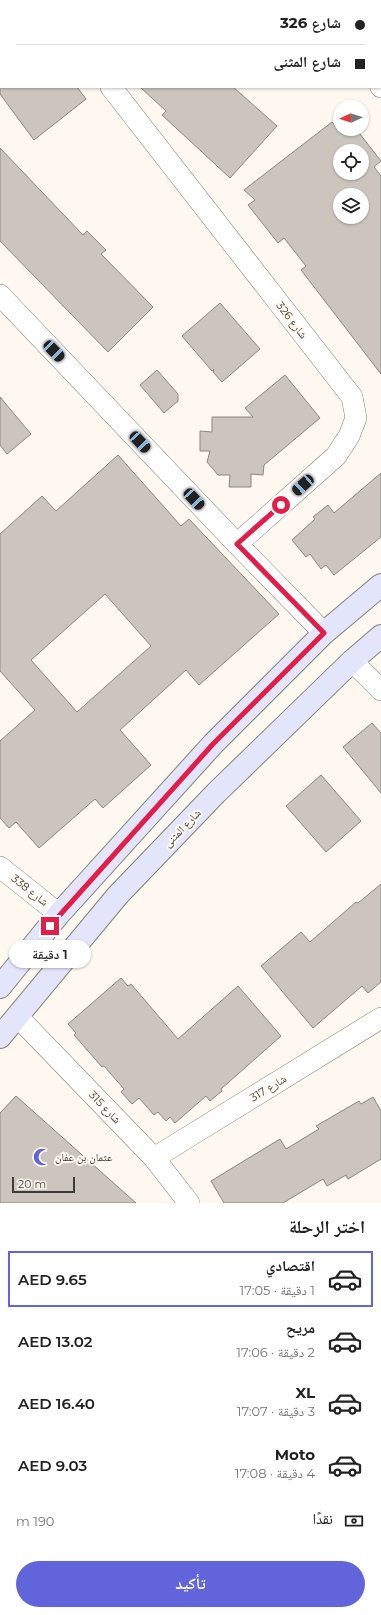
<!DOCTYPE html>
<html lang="ar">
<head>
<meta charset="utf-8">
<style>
  :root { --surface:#fff; --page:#f2f2f2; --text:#222; --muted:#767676; --line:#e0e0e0; --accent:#6264dc }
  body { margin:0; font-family:Montserrat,"Noto Naskh Arabic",sans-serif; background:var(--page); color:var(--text); direction:rtl; height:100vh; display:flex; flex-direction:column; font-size:15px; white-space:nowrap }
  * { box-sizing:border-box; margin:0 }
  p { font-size:13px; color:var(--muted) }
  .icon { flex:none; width:22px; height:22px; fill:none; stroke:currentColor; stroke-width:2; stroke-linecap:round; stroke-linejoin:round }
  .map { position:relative; height:1203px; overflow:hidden; direction:ltr }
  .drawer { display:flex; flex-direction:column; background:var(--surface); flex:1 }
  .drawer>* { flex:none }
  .top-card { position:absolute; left:0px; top:0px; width:381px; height:88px; box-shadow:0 1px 3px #0004; direction:rtl; display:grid; align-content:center; height:88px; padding:0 16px; background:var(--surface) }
  .needle { width:26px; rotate:266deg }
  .controls { position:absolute; left:333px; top:100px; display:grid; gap:8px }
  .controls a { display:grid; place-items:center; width:36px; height:36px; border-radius:50%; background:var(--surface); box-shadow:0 1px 3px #0004; font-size:20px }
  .scale { position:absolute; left:12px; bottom:10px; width:63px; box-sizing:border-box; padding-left:4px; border:2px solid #3e3c39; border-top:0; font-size:11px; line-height:14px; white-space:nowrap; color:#3e3c39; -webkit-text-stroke:3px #fef8f0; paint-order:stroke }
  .end { position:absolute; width:18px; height:18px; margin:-9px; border:5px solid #e11d48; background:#fff; box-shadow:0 0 0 2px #fff }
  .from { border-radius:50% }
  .bubble { position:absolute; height:28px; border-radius:14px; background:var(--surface); box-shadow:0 1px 3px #0004; font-size:13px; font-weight:600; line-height:28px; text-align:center; direction:rtl }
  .car { position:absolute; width:12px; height:24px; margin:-12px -6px; border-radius:5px; box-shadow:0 0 3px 1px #0007; background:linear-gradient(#222 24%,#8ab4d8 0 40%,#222 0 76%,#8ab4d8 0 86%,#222 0) }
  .top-card b { display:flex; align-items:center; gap:14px; height:38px; font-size:15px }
  .top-card b+b { border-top:1px solid var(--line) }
  .top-card i { width:10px; height:10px; background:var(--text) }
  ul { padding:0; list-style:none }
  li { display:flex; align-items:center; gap:12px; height:56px; margin:0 8px 6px; padding:0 8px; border:2px solid transparent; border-radius:0px }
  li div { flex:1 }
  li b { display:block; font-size:15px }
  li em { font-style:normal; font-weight:600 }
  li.current { border-color:var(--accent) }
  li>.icon { width:36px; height:36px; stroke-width:1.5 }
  h2 { padding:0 16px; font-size:18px; line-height:48px }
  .pay { display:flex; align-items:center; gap:10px; height:44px; padding:0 16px; font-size:15px }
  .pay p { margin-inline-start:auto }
  .cta { display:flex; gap:8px; margin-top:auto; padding:8px 16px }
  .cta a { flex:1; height:46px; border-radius:24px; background:var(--accent); color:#fff; font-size:16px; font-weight:600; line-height:46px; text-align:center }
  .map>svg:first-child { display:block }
  .building { fill:#cbc5be; stroke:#8b867f; fill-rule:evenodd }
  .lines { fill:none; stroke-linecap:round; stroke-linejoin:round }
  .street-casing { stroke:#858079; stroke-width:22 }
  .secondary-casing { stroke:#858079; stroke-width:24 }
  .street { stroke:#fff; stroke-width:21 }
  .secondary { stroke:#e3e6fb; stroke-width:22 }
  .route { stroke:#e11d48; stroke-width:5 }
  .labels { text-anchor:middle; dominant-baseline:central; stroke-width:4; stroke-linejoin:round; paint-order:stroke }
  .street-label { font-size:11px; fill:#3e3c39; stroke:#fef8f0 }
  .poi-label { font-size:11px; fill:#3e3c39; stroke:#fef8f0; text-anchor:start }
</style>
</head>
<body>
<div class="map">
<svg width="381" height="1203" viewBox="0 0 381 1203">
  <rect width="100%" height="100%" fill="#fef8f0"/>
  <g class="building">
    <polygon points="0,87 77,87 86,99 34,140 0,94"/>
    <polygon points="140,87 233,87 277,126 230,178 162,115 166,111"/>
    <path d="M 332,122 L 338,129 L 356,129 L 381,161 L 374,167 L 381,176 L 381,374 L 301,270 L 306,266 L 284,238 L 278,243 L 248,205 L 255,200 L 244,190 ZM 340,151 L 362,151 L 362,173 L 340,173 ZM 340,195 L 362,195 L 362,217 L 340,217 Z"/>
    <polygon points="0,148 83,235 87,231 106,250 101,254 153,307 108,352 0,241"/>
    <polygon points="220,303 260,349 222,382 213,372 214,369 212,371 182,336"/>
    <polygon points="157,370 178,394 178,401 164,413 140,385"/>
    <polygon points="285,375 320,418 264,465 263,475 251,474 251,487 229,487 230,475 218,475 207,462 210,451 200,451 200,431 212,432 212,417 253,417 245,408"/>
    <polygon points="0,397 31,434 7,454 0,445"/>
    <path d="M 118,455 L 181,526 L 189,519 L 279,614 L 199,685 L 186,670 L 120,730 L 151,765 L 103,808 L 95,799 L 39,848 L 16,822 L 9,828 L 0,818 L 0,741 L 35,710 L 0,671 L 0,534 L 42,496 L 56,511 ZM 105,594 L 151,646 L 77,712 L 31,660 Z"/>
    <polygon points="381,473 381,537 334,575 326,565 321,569 310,554 306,557 292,540 315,519 313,517 328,505 334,513"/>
    <polygon points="372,723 381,733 381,793 343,747"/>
    <polygon points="321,775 361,821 326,852 286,806"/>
    <polygon points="381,884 381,982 368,993 362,986 313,1028 261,966 301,932 310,942 356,902 358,903"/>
    <polygon points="121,978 128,986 131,984 178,1039 238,986 281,1036 221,1089 222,1091 210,1101 206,1096 175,1123 170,1117 166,1121 158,1112 154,1115 139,1098 132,1104 121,1092 124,1089 104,1066 102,1067 74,1035 76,1033 68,1024"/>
    <polygon points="16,1096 136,1203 0,1203 0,1113"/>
    <polygon points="373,1097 381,1111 381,1159 348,1179 346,1175 327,1186 323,1179 283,1203 224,1203 211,1181 280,1139 286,1149 319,1129 316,1126 359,1101 361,1104"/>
  </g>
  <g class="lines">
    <g class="street-casing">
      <g id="street">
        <polyline points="43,0 44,1"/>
        <polyline points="336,0 336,1"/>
        <polyline points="372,1 374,0"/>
        <polyline points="380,85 381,87"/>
        <polyline points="111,87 352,397 356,418 349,436 336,456 237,544"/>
        <polyline points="0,295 237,544 324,633"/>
        <polyline points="352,661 381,690"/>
        <polyline points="0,867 59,914"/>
        <polyline points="17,1016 154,1158 189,1203"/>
        <polyline points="154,1158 381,1018"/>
      </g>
    </g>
    <g class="secondary-casing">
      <g id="secondary">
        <polyline points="0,987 59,914 213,744 324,633 381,585"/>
        <polyline points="0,1037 118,895 216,793 352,661 381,636"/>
      </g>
    </g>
    <use href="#street" class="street"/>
    <use href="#secondary" class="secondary"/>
  </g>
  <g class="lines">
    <polyline class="route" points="50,926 213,744 324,633 237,544 281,505"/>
  </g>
  <defs>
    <g id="mosque-bare" transform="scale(1.38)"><path d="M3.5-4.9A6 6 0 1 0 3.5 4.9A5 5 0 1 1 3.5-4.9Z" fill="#6264dc" stroke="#fef8f0" stroke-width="2.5" paint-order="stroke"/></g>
  </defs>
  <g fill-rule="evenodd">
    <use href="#mosque-bare" x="42" y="1157"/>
  </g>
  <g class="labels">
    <g class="street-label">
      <text transform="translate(292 320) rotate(52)">شارع 326</text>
      <text transform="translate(182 828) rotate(-46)">شارع المثنى</text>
      <text transform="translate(30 890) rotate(38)">شارع 338</text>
      <text transform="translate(268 1088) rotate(-32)">شارع 317</text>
      <text transform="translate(105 1107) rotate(46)">شارع 315</text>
    </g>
    <g class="poi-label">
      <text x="55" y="1157">عثمان بن عفان</text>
    </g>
  </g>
</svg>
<div class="controls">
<a><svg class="needle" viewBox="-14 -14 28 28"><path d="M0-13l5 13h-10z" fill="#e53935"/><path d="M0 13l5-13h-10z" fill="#767676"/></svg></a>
<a><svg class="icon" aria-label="locate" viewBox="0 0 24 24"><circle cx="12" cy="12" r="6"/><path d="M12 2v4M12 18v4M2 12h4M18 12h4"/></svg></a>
<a><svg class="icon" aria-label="layers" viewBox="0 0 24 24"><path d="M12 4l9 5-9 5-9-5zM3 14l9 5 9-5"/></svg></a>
</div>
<div class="scale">20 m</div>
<i class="end from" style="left:281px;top:505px"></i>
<i class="end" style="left:50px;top:926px"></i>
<div class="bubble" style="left:9px;top:940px;width:82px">1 دقيقة</div>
<i class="car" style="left:54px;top:351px;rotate:136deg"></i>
<i class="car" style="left:140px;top:442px;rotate:137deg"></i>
<i class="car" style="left:303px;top:485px;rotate:228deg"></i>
<i class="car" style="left:194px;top:499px;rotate:137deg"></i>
<div class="top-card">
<b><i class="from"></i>شارع 326</b>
<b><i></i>شارع المثنى</b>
</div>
</div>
<section class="drawer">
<h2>اختر الرحلة</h2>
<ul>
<li class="current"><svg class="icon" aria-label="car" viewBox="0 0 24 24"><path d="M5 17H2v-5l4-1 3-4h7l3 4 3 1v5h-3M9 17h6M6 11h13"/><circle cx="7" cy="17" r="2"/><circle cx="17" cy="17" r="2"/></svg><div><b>اقتصادي</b><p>1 دقيقة · 17:05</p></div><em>AED 9.65</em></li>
<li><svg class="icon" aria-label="car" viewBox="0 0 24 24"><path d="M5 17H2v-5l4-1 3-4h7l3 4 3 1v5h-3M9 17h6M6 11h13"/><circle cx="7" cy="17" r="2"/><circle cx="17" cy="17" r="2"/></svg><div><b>مريح</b><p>2 دقيقة · 17:06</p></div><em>AED 13.02</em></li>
<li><svg class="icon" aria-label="car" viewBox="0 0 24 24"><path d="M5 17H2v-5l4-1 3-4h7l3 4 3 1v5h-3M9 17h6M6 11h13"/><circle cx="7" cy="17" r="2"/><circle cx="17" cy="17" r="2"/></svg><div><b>XL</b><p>3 دقيقة · 17:07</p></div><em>AED 16.40</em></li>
<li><svg class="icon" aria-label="car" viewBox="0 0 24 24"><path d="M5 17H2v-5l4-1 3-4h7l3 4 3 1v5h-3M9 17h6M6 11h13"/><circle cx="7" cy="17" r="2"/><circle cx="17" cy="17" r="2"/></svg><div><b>Moto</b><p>4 دقيقة · 17:08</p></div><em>AED 9.03</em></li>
</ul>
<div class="pay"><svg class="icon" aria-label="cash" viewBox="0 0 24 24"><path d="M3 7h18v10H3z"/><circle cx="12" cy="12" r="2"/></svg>نقدًا<p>190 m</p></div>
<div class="cta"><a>تأكيد</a></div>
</section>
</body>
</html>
